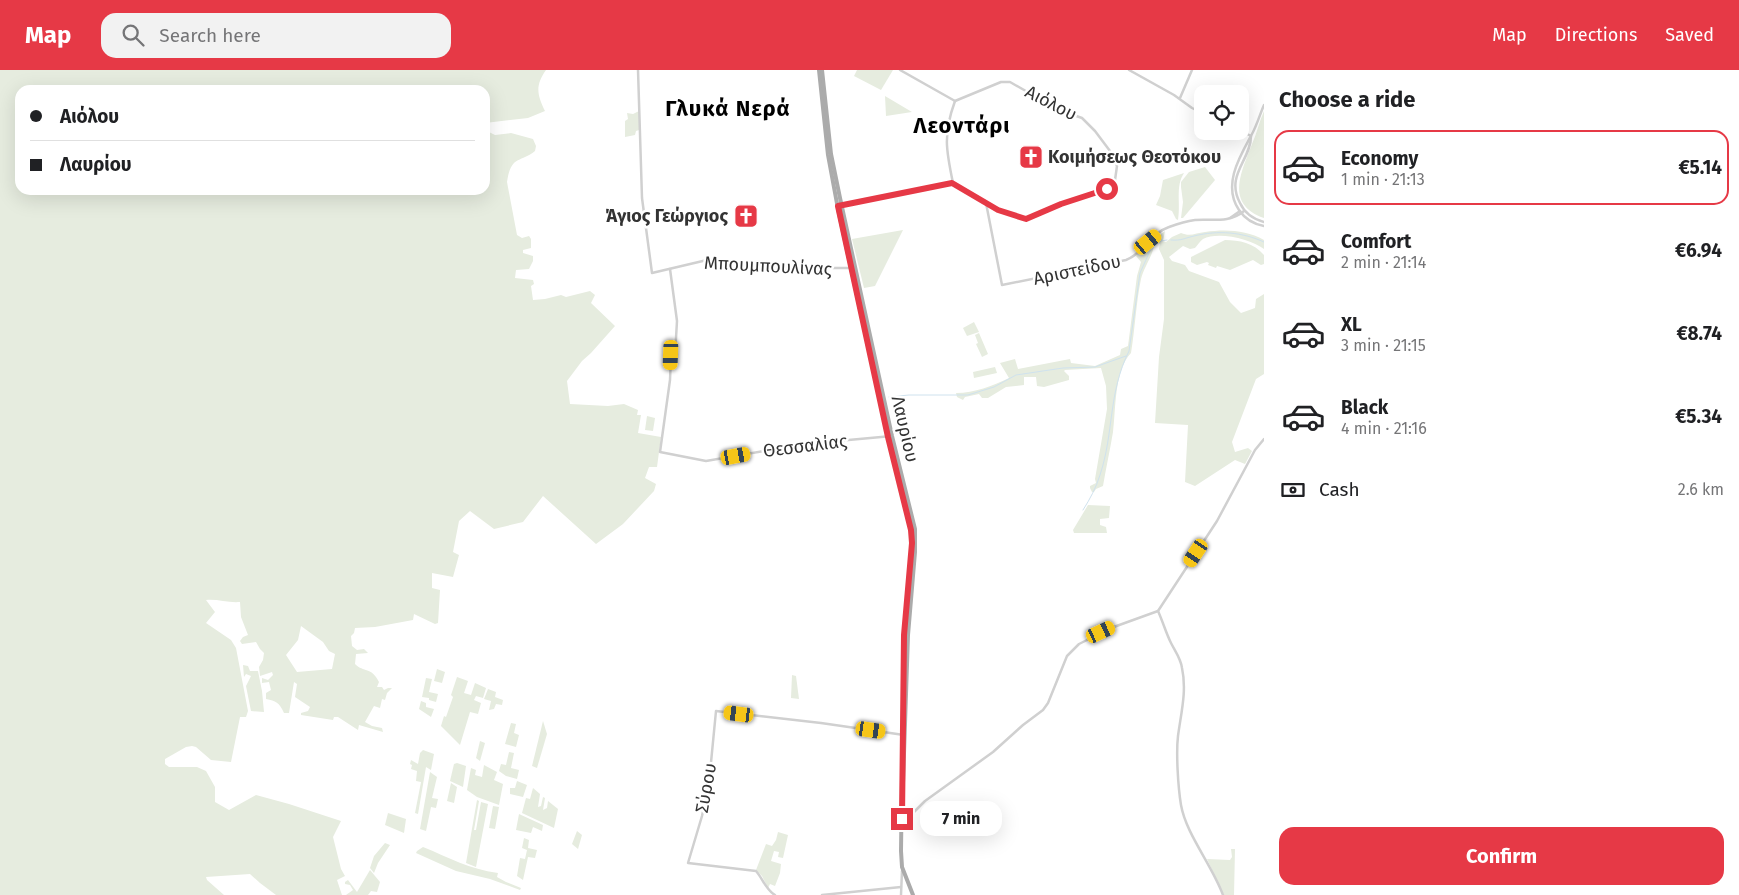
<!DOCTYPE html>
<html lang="en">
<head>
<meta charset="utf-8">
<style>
  :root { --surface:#fff; --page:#f2f2f2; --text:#202124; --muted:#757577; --line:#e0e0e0; --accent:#e63946 }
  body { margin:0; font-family:"Fira Sans",sans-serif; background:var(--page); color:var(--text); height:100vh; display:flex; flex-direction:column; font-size:19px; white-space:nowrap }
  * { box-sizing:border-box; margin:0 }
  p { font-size:16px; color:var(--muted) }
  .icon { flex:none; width:28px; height:28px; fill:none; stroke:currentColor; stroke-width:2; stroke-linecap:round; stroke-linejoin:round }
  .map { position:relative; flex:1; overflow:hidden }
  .details { display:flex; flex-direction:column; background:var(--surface); width:475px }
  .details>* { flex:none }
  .hud { position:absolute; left:15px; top:15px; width:475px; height:110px; border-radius:15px; box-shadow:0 5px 20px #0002; display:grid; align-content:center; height:110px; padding:0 15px; background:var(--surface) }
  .controls { position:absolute; left:1194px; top:15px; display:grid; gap:10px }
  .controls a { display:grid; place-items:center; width:55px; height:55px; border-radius:10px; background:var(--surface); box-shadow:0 5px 20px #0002; font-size:25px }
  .end { position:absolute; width:22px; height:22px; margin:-11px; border:6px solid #e63946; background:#fff; box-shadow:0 0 0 2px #fff }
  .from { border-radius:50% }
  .bubble { position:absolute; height:35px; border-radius:15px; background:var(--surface); box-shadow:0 5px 20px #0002; font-size:16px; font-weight:700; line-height:35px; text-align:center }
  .car { position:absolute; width:15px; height:30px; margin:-15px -8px; border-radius:6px; box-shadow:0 0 4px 1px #0007; background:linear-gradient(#f5c518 24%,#345 0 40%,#f5c518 0 76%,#345 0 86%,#f5c518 0) }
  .hud b { display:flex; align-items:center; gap:18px; height:48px; font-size:19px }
  .hud b+b { border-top:1px solid var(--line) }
  .hud i { width:12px; height:12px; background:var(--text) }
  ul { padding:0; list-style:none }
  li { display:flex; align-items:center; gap:15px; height:75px; margin:0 10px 8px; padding:0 5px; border:2px solid transparent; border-radius:15px }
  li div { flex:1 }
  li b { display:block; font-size:19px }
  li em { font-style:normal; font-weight:700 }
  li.active { border-color:var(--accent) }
  li>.icon { width:45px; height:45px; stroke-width:1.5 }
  h2 { padding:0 15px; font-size:22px; line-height:60px }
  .pay { display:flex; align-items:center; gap:12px; height:55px; padding:0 15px; font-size:19px }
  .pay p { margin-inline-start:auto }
  .action { display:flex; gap:10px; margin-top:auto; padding:10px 15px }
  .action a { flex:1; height:58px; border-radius:15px; background:var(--accent); color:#fff; font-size:20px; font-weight:700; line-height:58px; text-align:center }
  header { display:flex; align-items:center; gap:30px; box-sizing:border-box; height:70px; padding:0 25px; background:var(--accent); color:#fff }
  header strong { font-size:24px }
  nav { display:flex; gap:28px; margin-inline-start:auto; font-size:18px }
  .search { width:350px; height:45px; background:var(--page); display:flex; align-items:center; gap:12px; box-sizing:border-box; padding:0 18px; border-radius:15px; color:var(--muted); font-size:19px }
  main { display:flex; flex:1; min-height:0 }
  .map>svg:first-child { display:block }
  .green { fill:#e6ecdf; fill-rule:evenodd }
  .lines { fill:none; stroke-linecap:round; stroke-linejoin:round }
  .stream { stroke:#cfe2ee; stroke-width:1 }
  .tertiary { stroke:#d0d0d0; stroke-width:2.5 }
  .primary { stroke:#ababab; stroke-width:4 }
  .route { stroke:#e63946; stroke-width:6 }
  .labels { text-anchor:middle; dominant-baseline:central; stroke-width:5; stroke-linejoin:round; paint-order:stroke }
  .street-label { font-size:18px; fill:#333; stroke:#fff }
  .poi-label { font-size:18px; font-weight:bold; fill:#333; stroke:#fff; text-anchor:start }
  .district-label { font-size:22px; font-weight:bold; letter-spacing:1px; fill:#000; stroke:#fff }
</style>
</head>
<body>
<header>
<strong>Map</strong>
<div class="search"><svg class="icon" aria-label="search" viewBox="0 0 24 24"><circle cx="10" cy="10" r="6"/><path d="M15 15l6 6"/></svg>Search here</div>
<nav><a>Map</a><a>Directions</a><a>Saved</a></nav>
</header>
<main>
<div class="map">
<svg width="1264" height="825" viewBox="0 0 1264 825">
  <rect width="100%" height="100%" fill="#fff"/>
  <g class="green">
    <path d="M 0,0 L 546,0 C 535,16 537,24 545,41 L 528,48 L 485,53 L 485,20 L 20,20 L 20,120 L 485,120 L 485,60 L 495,65 L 511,63 L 533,69 L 536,76 L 535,81 C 520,93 511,85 507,112 L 517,165 L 522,168 L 529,166 L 531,169 L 531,178 L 523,180 L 523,183 L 533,186 L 533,191 L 529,199 L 516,200 L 515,208 L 533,210 L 534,214 L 531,216 L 533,230 L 545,229 L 561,225 L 566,227 L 590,221 L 595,225 L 591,233 L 615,256 L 591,283 L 582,291 L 567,311 L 570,334 L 608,336 L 624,334 L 638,340 L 637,345 L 641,345 L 638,363 L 661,367 L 657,397 L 649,397 L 645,408 L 656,414 L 654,421 L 623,454 L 596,474 L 543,426 L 523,452 L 494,459 L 470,441 L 459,451 L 453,482 L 459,485 L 453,507 L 432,503 L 432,518 L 440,520 L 438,553 L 435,554 L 414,544 L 413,550 L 375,557 L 355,558 L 354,563 L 351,566 L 352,576 L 357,580 L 364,579 L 368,583 L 356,584 L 355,594 C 364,603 371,596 379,612 L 377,617 L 382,617 L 384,620 L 388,618 L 392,618 L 387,623 L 385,630 L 382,629 L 380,638 L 374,636 L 365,652 L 372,656 L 382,658 L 383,662 L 359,655 L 358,660 L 338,647 L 334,647 L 333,650 L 301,645 L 301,643 L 308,641 L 310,637 L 295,627 L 297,614 L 294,612 L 289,643 L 284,643 C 279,632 276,631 266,629 L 266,623 L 271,620 L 269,612 L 262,613 L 262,608 L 268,610 L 273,605 L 272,602 L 260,606 L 259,597 L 263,590 L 264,583 L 260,579 L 256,572 L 242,574 L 240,571 L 243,567 L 248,565 L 241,547 L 240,532 C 228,533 218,529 206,530 L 215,542 L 206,553 L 231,570 L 236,578 L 248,641 L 246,647 L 240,647 L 231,692 L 211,690 L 196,677 L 192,676 L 186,677 L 165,689 L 165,694 L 169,697 L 197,697 L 206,701 L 215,717 L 215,732 L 229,740 L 256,725 L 289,734 L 341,751 L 333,767 L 341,799 L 345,806 L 337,810 L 342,825 L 276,825 L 260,813 L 250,804 L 206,807 L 207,810 L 224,825 L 0,825 ZM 301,556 L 323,572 L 329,581 L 335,584 L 332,599 L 297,602 L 286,585 L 298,570 Z"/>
    <polygon points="857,0 893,0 881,20 854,6"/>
    <polygon points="885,26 912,42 886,46"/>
    <polygon points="639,41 639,60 636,61 635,65 625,67 625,51 628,49 627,43 633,44"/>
    <path d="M 1264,41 L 1264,148 C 1225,134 1241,103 1252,74 C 1257,63 1259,52 1264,41 Z"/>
    <polygon points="1205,97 1215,110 1183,148 1181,148 1183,132 1181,117 1181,112 1189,102"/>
    <path d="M 1184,103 C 1175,117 1181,133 1178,150 L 1176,149 L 1172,141 L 1156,135 L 1160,126 L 1163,110 Z"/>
    <polygon points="903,160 875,216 864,218 852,169"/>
    <path d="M 1165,161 L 1163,171 L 1166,172 L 1172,167 L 1181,163 C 1190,167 1196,163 1205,162 C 1226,159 1246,160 1264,170 L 1264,179 C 1251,169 1218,161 1203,169 C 1200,171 1197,176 1195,178 L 1190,179 L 1183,176 L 1169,187 L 1172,191 L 1185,195 L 1189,201 L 1219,212 L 1230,232 L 1241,243 L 1255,238 L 1256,229 L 1264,224 L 1264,304 L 1256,309 L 1232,372 L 1235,382 L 1248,378 L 1252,381 L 1245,394 L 1235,390 L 1195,416 L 1185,412 L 1188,355 L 1155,353 L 1159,287 L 1164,249 L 1164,190 L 1159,179 L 1160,174 L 1158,172 L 1154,176 C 1152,187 1144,197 1141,209 C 1136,233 1135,259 1131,283 C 1114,301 1116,339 1113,362 C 1110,380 1106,398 1103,416 L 1096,419 L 1094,422 L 1092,422 L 1090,418 L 1090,416 L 1096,413 L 1095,409 L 1107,339 L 1106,316 L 1101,298 L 1065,300 L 1064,301 L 1069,306 L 1069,310 L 1044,317 L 1037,316 L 1036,307 L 1024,307 L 1024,315 L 1006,317 L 988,328 L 982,328 L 979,324 L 965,327 L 963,330 L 957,327 L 956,323 C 975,323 992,316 1009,308 L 1000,293 L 1015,289 L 1018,299 L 1070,289 L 1071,293 L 1095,296 L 1120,285 L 1121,279 L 1128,276 L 1137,206 L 1141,192 L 1136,186 L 1149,172 Z"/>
    <path d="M 1225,170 C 1239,170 1254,173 1264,185 L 1264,194 L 1261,195 L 1253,190 L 1230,200 L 1217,196 L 1216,198 L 1208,195 L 1209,193 L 1207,192 L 1197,195 L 1191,192 L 1191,187 Z"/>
    <polygon points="974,252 979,262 967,266 963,258"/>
    <polygon points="979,263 988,284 982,287 976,274 978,273 975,265"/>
    <polygon points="995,297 997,303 974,308 973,302"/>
    <polygon points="647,346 655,348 653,361 645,360"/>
    <polygon points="1088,435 1110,436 1109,448 1100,449 1100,455 1106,457 1107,463 1074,463 1073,460"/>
    <polygon points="243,595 248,596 250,601 258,601 262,621 264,642 251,641 246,616 251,606 246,604 244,607"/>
    <polygon points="437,599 445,602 442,613 434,611"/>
    <polygon points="792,605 796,606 799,629 791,628"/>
    <polygon points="457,607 468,611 464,623 471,625 475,613 486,618 483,628 476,626 474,630 481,633 478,644 470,642 460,675 441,656 444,646 446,647 453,627 451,625"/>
    <polygon points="426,608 432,609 429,622 438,624 436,632 429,630 429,628 422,627"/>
    <polygon points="488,619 496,622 495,627 503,630 502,635 496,634 494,639 489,640 491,631 484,629"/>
    <polygon points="421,631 426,633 426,637 434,639 431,647 419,639"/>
    <polygon points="543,651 547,664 537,698 532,696"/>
    <polygon points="511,653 516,654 514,663 519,665 516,677 505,674"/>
    <polygon points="480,671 485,673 480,691 476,688"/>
    <polygon points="423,680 434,684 431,700 426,697 418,744 415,743 421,712 416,711 417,701 411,699 412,695 410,694 411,690 418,694 420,683"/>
    <polygon points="509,682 514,683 511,698 519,700 517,709 506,706 499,701 501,694 506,695"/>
    <polygon points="457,693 466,696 463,717 450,711 454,694"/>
    <polygon points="484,695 497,702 494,710 503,714 499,735 477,727 467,720 471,698 476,700 475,705 482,707"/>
    <polygon points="430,702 437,707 432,728 438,729 436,738 431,737 426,761 420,759"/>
    <polygon points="517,711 527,715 523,727 510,724 510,718 515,718"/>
    <polygon points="451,713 457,717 454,733 447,731"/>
    <polygon points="533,718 540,724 538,737 541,736 543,727 545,728 543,740 547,738 548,731 558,739 554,758 522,743 526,728 530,729"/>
    <polygon points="477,730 479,731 474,760 476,760 481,732 488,734 476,797 466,793"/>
    <polygon points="493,736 499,737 495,759 489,758"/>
    <polygon points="388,743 406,749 404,763 385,755"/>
    <polygon points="519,744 543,755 542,761 533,757 531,763 516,760"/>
    <polygon points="577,761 582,765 578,779 572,774"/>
    <polygon points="778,762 788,765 783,788 778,787 779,782 774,781 771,791 781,794 780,803 775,816 770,814 768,818 762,806 756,800 766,774 772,776 776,770"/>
    <polygon points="524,768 529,770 528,778 537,780 535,788 528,787 523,810 517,806 520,788 525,789 527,780 522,778"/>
    <polygon points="385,773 390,775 378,793 374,803 370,798 374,786"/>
    <path d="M 423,777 C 450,788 469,799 498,803 L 497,807 L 506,812 L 521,818 L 520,820 L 490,809 L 456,801 L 416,783 L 417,781 Z"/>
    <polygon points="1231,779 1235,779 1234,825 1224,825 1207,789 1230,790 1232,787"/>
    <polygon points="370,800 380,812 377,822 371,821 368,825 346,825 353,820 350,815 345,814 345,812 348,810 357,822"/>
  </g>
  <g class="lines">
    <g class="stream">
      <path d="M 1171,170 C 1181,171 1185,168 1194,166 C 1218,160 1242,162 1264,172"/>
      <polyline points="889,327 909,325 968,325 994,317 1016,305 1063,298 1095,297 1126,286"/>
      <path d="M 1083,440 C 1090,429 1096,418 1100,405 C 1114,363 1108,323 1129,281 L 1140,203 L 1154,172 L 1167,170"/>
    </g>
    <g class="tertiary">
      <polyline points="638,0 642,128 652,203 707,190 820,198 855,198"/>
      <polyline points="900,0 955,31"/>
      <polyline points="1129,0 1174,25 1192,38 1202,43"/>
      <polyline points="1180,28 1192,0"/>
      <path d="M 1264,35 C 1260,44 1257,55 1252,64 C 1240,86 1222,115 1239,140 C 1245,149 1253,154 1264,156"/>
      <polyline points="1240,60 1251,66"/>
      <path d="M 1251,66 C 1251,90 1225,105 1240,133 C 1245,144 1253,149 1264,152"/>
      <polyline points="953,113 998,140 1026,149 1057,135 1106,120 1112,115 1115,110 1117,96 1110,81 1095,61 1082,48 1059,40 1010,12 1001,12 955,31"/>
      <path d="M 953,113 C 946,80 943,64 955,31"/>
      <path d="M 986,133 L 1002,215 L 1126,190 C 1143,184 1151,163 1169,157 C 1177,154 1187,151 1195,150 C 1213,149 1230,153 1244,141"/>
      <polyline points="841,136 953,113"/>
      <polyline points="1230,148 1240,141"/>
      <polyline points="670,199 677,251 675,285 671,285 670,310 660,382 706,391 805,374 892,366"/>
      <path d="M 1158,541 C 1163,552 1166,563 1171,573 C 1175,581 1181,589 1182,598 C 1187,621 1181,643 1178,666 C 1176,683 1178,717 1181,735 C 1186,764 1212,795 1223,825"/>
      <polyline points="902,749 908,748 925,731 993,682 1023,655 1043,640 1048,633 1067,586 1079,574 1111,558 1158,541 1217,451 1255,380 1264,369"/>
      <path d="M 775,825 C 766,820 763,809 756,801 L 688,793 L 702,746 L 709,713 L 716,641 L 821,653 L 904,665"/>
      <polyline points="822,825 901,817"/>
      <polyline points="901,825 902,801"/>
    </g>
    <g class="primary">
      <polyline points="819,0 828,85 838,139 888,367 911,460 912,473 904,565 901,781 902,797 913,825"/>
      <polyline points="822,0 831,84 840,128 892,366 915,459 915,482 908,565 903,713"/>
    </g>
  </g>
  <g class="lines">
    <polyline class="route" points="902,749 904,565 912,473 911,460 888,367 838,136 952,113 998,140 1026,149 1061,134 1107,119"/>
  </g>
  <defs>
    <g id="church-square" transform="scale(1.25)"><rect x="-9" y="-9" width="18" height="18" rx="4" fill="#e63946" stroke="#fff"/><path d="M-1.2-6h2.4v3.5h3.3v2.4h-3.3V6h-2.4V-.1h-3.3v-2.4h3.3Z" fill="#fff"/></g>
  </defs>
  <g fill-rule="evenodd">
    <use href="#church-square" x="1031" y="87"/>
    <use href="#church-square" x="746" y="146"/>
  </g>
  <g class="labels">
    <g class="street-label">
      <text transform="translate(1051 33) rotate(27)">Αιόλου</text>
      <text transform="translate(768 196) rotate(3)">Μπουμπουλίνας</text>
      <text transform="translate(1077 200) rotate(-12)">Αριστείδου</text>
      <text transform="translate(905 359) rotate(77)">Λαυρίου</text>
      <text transform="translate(805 376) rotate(-7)">Θεσσαλίας</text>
      <text transform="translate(706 718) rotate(-80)">Σύρου</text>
    </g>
    <g class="poi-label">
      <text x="1048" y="87">Κοιμήσεως Θεοτόκου</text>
      <text x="728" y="146" text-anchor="end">Άγιος Γεώργιος</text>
    </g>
    <g class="district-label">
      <text x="728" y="38">Γλυκά Νερά</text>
      <text x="962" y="55">Λεοντάρι</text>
    </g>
  </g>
</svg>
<div class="controls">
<a><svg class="icon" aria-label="locate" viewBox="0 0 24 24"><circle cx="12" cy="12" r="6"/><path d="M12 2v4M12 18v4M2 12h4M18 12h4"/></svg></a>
</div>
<i class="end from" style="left:1107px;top:119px"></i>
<i class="end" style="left:902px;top:749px"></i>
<div class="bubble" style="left:920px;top:731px;width:82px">7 min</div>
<i class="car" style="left:1148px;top:172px;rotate:51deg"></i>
<i class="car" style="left:671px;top:285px;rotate:182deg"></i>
<i class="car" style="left:736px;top:386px;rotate:80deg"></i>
<i class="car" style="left:1196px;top:483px;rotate:214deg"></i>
<i class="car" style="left:1101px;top:562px;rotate:65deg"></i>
<i class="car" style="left:739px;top:644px;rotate:277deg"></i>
<i class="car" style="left:871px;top:660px;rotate:98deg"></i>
<div class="hud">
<b><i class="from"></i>Αιόλου</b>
<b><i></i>Λαυρίου</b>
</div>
</div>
<section class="details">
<h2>Choose a ride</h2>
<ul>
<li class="active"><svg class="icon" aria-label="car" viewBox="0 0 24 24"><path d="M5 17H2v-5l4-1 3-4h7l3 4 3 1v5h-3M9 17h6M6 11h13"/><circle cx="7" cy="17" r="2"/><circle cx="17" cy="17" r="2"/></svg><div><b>Economy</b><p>1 min · 21:13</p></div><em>€5.14</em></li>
<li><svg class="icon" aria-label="car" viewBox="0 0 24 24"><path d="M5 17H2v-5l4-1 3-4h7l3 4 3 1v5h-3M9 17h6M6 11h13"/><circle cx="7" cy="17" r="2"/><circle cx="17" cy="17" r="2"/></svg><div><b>Comfort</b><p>2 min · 21:14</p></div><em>€6.94</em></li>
<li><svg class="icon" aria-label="car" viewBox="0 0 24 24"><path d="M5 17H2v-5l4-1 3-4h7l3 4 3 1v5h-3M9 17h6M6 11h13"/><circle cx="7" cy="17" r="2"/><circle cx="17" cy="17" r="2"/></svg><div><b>XL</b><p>3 min · 21:15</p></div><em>€8.74</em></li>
<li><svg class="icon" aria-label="car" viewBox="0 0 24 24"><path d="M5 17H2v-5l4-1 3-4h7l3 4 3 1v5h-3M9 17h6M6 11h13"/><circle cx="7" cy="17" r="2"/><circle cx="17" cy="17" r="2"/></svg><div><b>Black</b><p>4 min · 21:16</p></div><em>€5.34</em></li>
</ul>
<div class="pay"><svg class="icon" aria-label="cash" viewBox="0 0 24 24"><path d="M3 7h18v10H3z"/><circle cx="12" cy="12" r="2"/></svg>Cash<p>2.6 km</p></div>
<div class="action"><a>Confirm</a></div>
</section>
</main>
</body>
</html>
